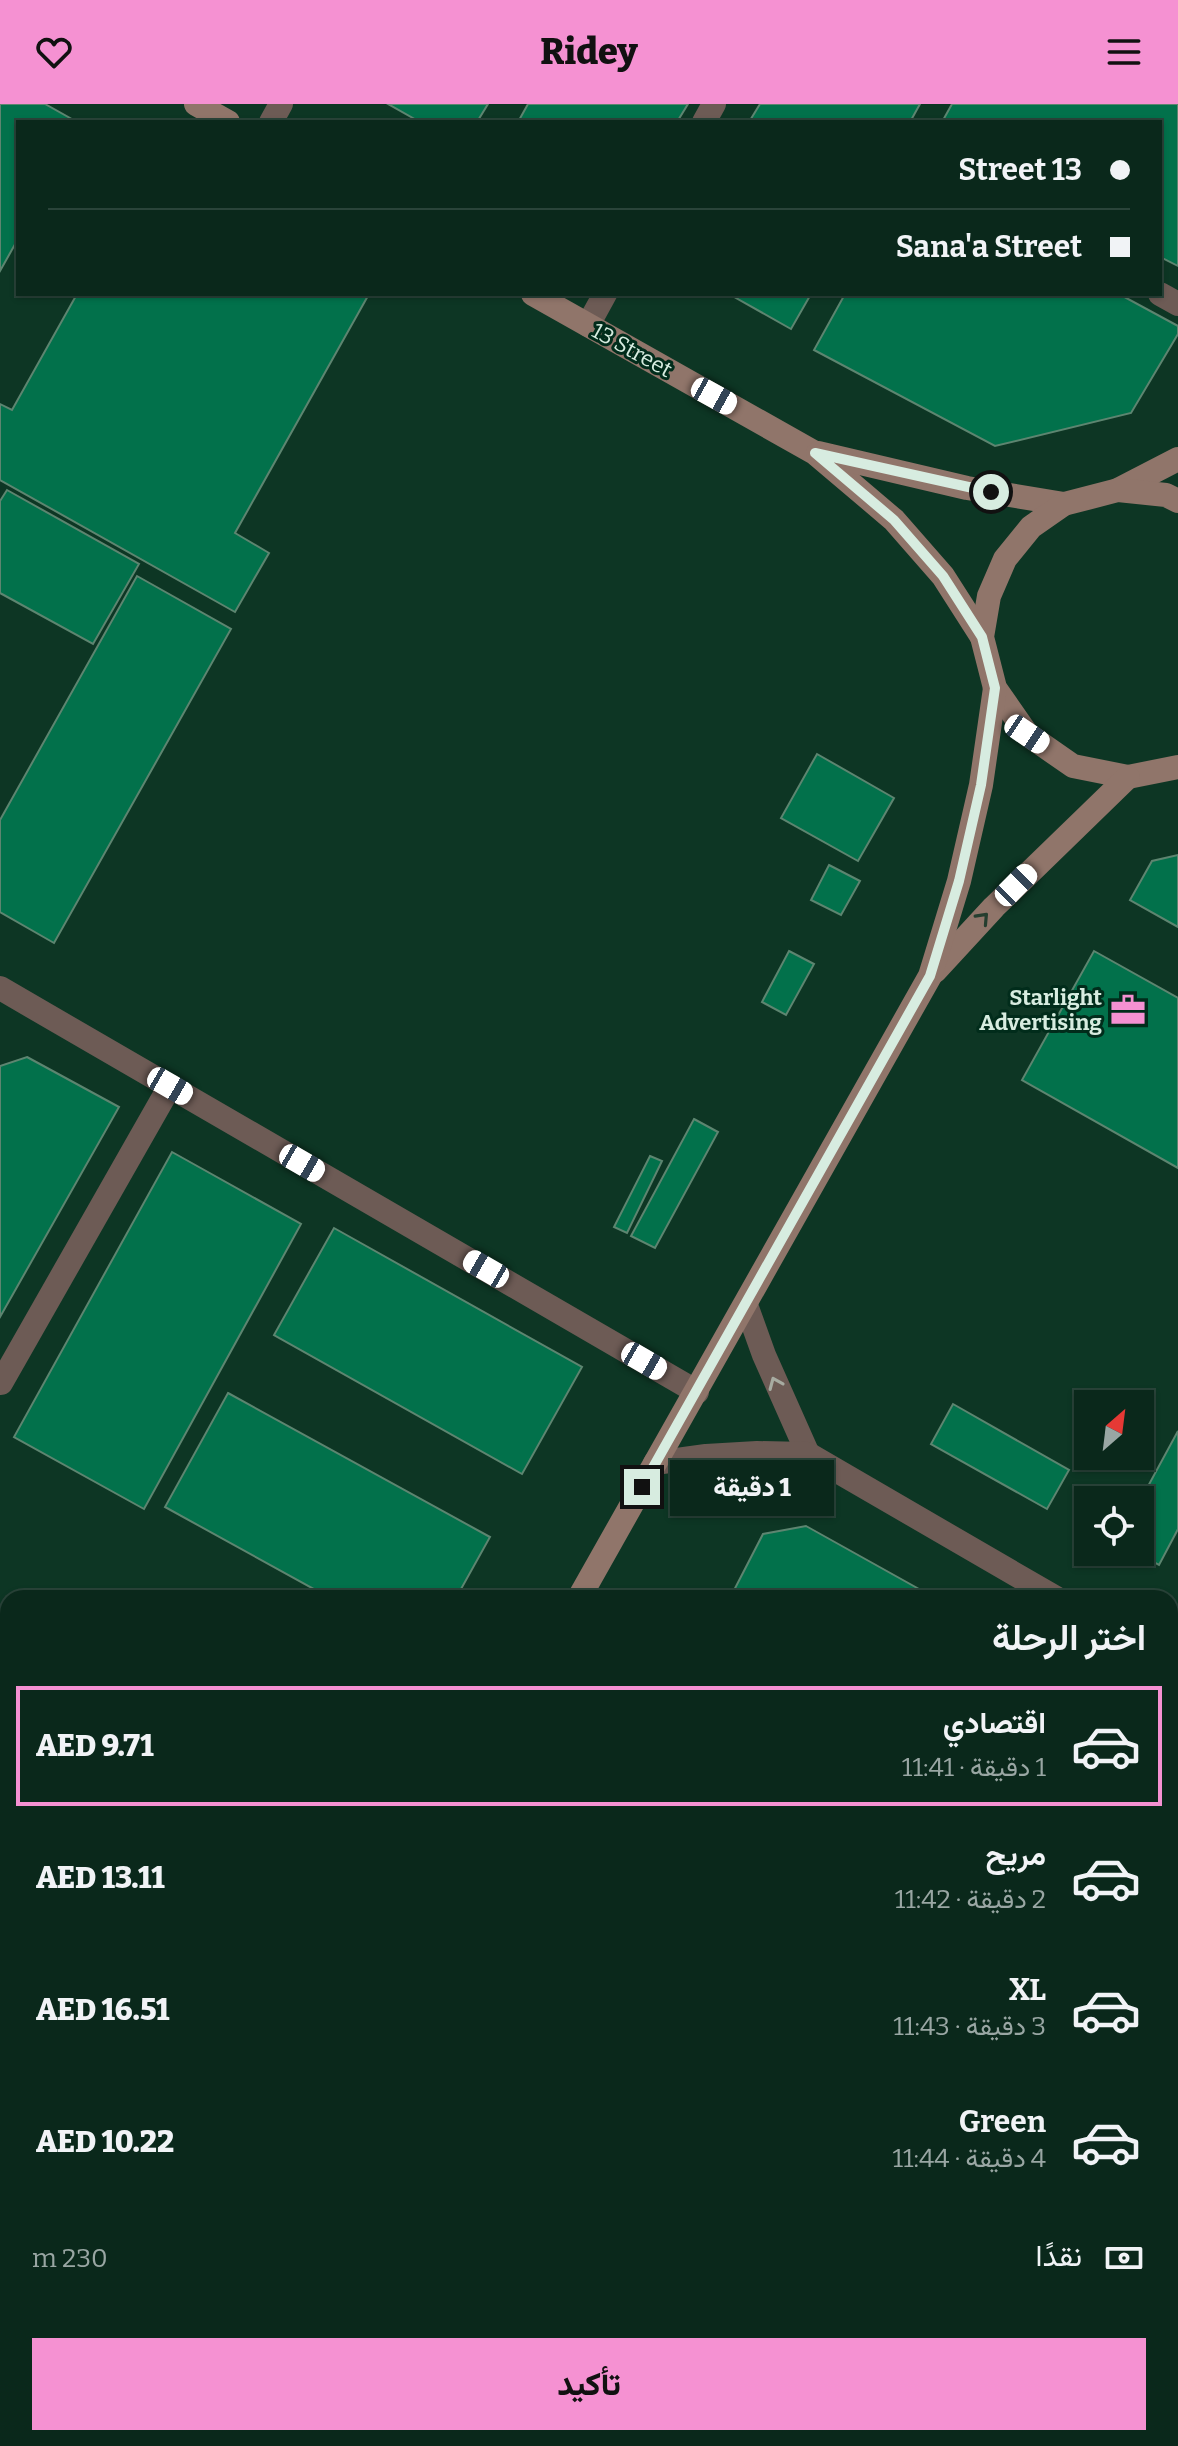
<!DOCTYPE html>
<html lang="ar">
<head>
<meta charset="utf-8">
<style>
  :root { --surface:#0a281b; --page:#133024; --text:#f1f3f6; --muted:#99a6a3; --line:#2a443a; --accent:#f591d2 }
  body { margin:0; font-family:Bitter,Vazirmatn,serif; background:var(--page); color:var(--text); direction:rtl; height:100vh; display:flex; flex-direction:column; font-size:30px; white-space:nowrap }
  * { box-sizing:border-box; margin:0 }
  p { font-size:26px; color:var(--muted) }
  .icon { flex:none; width:44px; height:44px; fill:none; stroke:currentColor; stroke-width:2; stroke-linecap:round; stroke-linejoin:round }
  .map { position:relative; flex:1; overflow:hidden; direction:ltr }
  .panel { position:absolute; left:0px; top:1486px; width:1178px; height:856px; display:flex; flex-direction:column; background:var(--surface); border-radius:24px 24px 0 0; box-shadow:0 2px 6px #0004,0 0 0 2px var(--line); direction:rtl }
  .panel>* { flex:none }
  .hud { position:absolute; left:16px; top:16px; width:1146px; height:176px; border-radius:0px; box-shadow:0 2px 6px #0004,0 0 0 2px var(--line); direction:rtl; display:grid; align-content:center; height:176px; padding:0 32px; background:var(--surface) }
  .needle { width:52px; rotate:28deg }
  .fabs { position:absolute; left:1074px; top:1286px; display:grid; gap:16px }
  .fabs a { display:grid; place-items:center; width:80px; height:80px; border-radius:0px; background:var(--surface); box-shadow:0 2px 6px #0004,0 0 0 2px var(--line); font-size:40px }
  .end { position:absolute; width:36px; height:36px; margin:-18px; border:10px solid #d7ece0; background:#111; box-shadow:0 0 0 4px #111 }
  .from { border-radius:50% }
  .bubble { position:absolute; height:56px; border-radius:0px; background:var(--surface); box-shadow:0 2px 6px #0004,0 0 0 2px var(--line); font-size:26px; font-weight:800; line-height:56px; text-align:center; direction:rtl }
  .car { position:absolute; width:24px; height:48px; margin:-24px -12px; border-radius:10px; box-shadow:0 0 6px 2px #0007; background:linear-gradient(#fff 24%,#345 0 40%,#fff 0 76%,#345 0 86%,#fff 0) }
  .hud b { display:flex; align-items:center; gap:28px; height:76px; font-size:30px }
  .hud b+b { border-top:2px solid var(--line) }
  .hud i { width:20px; height:20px; background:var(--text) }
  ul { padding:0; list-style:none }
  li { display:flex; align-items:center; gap:24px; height:120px; margin:0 16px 12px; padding:0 16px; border:4px solid transparent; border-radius:0px }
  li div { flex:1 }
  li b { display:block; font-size:30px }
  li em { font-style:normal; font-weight:800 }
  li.selected { border-color:var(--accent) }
  li>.icon { width:72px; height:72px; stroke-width:1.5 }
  h2 { padding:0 32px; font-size:36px; line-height:96px }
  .pay { display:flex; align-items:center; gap:20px; height:88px; padding:0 32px; font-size:30px }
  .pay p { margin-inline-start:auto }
  .button { display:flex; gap:16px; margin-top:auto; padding:16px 32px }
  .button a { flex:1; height:92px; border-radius:0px; background:var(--accent); color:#111; font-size:32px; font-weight:800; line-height:92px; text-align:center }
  header { display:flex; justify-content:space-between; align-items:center; height:104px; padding:0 32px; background:var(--accent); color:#111; font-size:36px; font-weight:800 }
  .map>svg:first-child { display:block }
  .building { fill:#02714b; stroke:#5d8570; stroke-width:2 }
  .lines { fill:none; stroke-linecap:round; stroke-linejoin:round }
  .lane { stroke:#6d5b55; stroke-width:24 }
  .secondary { stroke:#90756a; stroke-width:24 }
  .oneway { stroke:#253e2f }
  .oneway2 { stroke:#a7aba1 }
  .route { stroke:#d7ece0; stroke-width:10 }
  .labels { text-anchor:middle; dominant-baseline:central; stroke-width:6; stroke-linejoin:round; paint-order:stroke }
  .street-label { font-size:22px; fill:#d7ece0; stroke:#012c1b }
  .poi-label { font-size:22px; font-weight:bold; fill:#d7ece0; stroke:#012c1b; text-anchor:end }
</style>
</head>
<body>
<header><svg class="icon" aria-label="menu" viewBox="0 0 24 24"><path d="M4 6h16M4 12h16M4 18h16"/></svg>Ridey<svg class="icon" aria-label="heart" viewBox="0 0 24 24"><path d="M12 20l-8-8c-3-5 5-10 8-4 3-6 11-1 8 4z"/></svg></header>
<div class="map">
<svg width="1178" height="2342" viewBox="0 0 1178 2342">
  <rect width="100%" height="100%" fill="#0d3624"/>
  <g class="building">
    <polygon points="0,0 45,0 77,18 18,18 18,135 0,167"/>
    <polygon points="388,0 488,0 477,18 420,18"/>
    <polygon points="528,0 688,0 677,18 518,18"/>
    <polygon points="760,0 920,0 910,18 749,18"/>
    <polygon points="952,0 1178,0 1178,162 1160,153 1160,18 942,18"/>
    <polygon points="77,190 369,190 235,429 269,449 235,508 0,376 0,300 12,306"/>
    <polygon points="729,190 811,190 791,225"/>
    <polygon points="845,190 1119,190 1178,222 1178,230 1131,309 995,342 814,246"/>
    <polygon points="7,386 139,460 93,540 0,489 0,397"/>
    <polygon points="137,472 231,525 54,839 0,808 0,716"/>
    <polygon points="817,650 894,694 858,757 781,714"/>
    <polygon points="1178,751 1178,823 1130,796 1152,757"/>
    <polygon points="829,761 860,777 841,811 811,796"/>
    <polygon points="789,847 814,860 786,911 762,898"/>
    <polygon points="1094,847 1178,894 1178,1064 1022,976"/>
    <polygon points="27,953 119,1003 0,1213 0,962"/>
    <polygon points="694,1015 718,1028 655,1144 631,1132"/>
    <polygon points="172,1048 301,1120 144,1405 14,1333"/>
    <polygon points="650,1052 662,1057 627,1129 614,1123"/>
    <polygon points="334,1124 582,1263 522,1370 274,1231"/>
    <polygon points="228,1289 490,1433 456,1494 330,1494 165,1403"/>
    <polygon points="953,1300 1069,1366 1047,1405 931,1340"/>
    <polygon points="1178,1327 1178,1425 1159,1461 1135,1448 1140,1448 1140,1397"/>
    <polygon points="806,1422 935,1494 730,1494 763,1430"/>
    <polygon points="0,1651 8,1655 8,1718 0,1713"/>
    <polygon points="0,1800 8,1804 8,2104 0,2100"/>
    <polygon points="1170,2118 1178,2122 1178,2155 1170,2169"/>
    <polygon points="0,2170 8,2174 8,2266 0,2280"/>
    <polygon points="237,2334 278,2334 274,2342 232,2342"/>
    <polygon points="298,2334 323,2334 338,2342 293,2342"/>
    <polygon points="455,2334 932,2334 946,2342 469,2342"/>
  </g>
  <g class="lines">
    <g class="lane">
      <polyline points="271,18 281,0"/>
      <polyline points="704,18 714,0"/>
      <polyline points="1160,190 1178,200"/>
      <polyline points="588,221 605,190"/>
      <polyline points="0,884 697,1288"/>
      <polyline points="746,1201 764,1251 808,1350"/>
      <polyline points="1,1279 170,982"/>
      <polyline points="655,1359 706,1352 757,1349 808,1350 1056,1494"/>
      <polyline points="1170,1560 1178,1565"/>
      <polyline points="0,1770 8,1775"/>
      <polyline points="1170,2067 1178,2071"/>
      <polyline points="0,2136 8,2141"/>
      <polyline points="1170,2271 1178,2257"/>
      <polyline points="399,2334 413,2342"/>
      <polyline points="997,2334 1011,2342"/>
      <polyline points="1130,2342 1134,2334"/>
    </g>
    <g class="secondary">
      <polyline points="196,0 228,18"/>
      <polyline points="533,190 815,349 894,416 943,472 982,533"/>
      <polyline points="818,349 967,384 1064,400"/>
      <polyline points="1118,386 1178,355"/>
      <polyline points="1178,397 1166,391 1118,386 1064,400 1031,423 1005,455 989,492 982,533 995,584 1027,630 1073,662 1128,673 1178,663"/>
      <polyline points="935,867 994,803 1128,673"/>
      <polyline points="579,1494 930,872 959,777 981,681 995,584"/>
      <polyline points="77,2342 82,2334"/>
      <polyline points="106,2342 110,2334"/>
    </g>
  </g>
  <defs><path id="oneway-chevron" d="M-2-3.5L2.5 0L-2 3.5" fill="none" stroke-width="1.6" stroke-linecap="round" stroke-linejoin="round" transform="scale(2)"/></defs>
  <use class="oneway" href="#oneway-chevron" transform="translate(983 814) rotate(-47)"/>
  <use class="oneway2" href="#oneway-chevron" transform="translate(775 1279) rotate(-113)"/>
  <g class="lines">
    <polyline class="route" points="642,1383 930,872 959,777 981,681 995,584 982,533 943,472 894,416 815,349 991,388"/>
  </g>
  <defs>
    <g id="office-bare" transform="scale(2.76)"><path d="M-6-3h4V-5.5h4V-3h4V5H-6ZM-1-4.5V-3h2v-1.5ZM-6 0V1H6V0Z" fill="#f591d2" stroke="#012c1b" stroke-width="2.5" paint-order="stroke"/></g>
  </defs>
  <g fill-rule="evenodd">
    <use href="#office-bare" x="1128" y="906"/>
  </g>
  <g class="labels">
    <g class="street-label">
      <text transform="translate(632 246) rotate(29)">13 Street</text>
    </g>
    <g class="poi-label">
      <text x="1102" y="893">Starlight<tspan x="1102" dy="25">Advertising</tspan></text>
    </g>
  </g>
</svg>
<div class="fabs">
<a><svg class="needle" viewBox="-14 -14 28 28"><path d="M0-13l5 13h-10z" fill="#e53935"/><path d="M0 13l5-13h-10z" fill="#99a6a3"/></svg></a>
<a><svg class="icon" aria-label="locate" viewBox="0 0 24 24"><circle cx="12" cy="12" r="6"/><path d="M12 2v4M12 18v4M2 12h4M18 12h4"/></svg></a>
</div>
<i class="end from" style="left:991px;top:388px"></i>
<i class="end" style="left:642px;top:1383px"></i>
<div class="bubble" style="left:670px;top:1356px;width:164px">1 دقيقة</div>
<i class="car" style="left:714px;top:292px;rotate:119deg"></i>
<i class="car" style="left:1027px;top:630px;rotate:124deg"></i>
<i class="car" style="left:1016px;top:781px;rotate:45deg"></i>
<i class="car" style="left:170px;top:982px;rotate:120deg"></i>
<i class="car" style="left:302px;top:1059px;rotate:120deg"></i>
<i class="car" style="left:486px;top:1165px;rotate:300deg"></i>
<i class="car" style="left:644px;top:1257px;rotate:120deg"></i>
<div class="hud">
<b><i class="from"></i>13 Street</b>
<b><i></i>Sana'a Street</b>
</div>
<section class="panel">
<h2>اختر الرحلة</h2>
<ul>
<li class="selected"><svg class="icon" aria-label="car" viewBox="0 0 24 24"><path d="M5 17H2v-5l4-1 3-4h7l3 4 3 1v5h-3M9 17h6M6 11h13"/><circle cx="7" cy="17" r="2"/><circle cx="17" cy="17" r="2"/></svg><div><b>اقتصادي</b><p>1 دقيقة · 11:41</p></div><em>AED 9.71</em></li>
<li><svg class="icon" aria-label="car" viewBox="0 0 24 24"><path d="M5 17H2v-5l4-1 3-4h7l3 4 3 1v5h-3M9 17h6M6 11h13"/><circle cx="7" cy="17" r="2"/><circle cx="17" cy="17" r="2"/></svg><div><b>مريح</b><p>2 دقيقة · 11:42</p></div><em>AED 13.11</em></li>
<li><svg class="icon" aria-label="car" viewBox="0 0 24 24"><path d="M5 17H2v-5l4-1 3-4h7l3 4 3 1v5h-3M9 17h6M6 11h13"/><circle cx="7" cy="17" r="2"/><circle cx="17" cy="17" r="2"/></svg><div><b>XL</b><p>3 دقيقة · 11:43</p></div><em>AED 16.51</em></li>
<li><svg class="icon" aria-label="car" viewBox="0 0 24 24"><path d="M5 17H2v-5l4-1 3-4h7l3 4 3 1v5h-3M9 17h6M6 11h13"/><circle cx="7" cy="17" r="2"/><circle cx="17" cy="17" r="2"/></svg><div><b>Green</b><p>4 دقيقة · 11:44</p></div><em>AED 10.22</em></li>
</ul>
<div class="pay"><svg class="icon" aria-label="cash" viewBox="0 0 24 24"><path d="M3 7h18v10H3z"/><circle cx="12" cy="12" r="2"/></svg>نقدًا<p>230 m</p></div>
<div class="button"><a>تأكيد</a></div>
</section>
</div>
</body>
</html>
